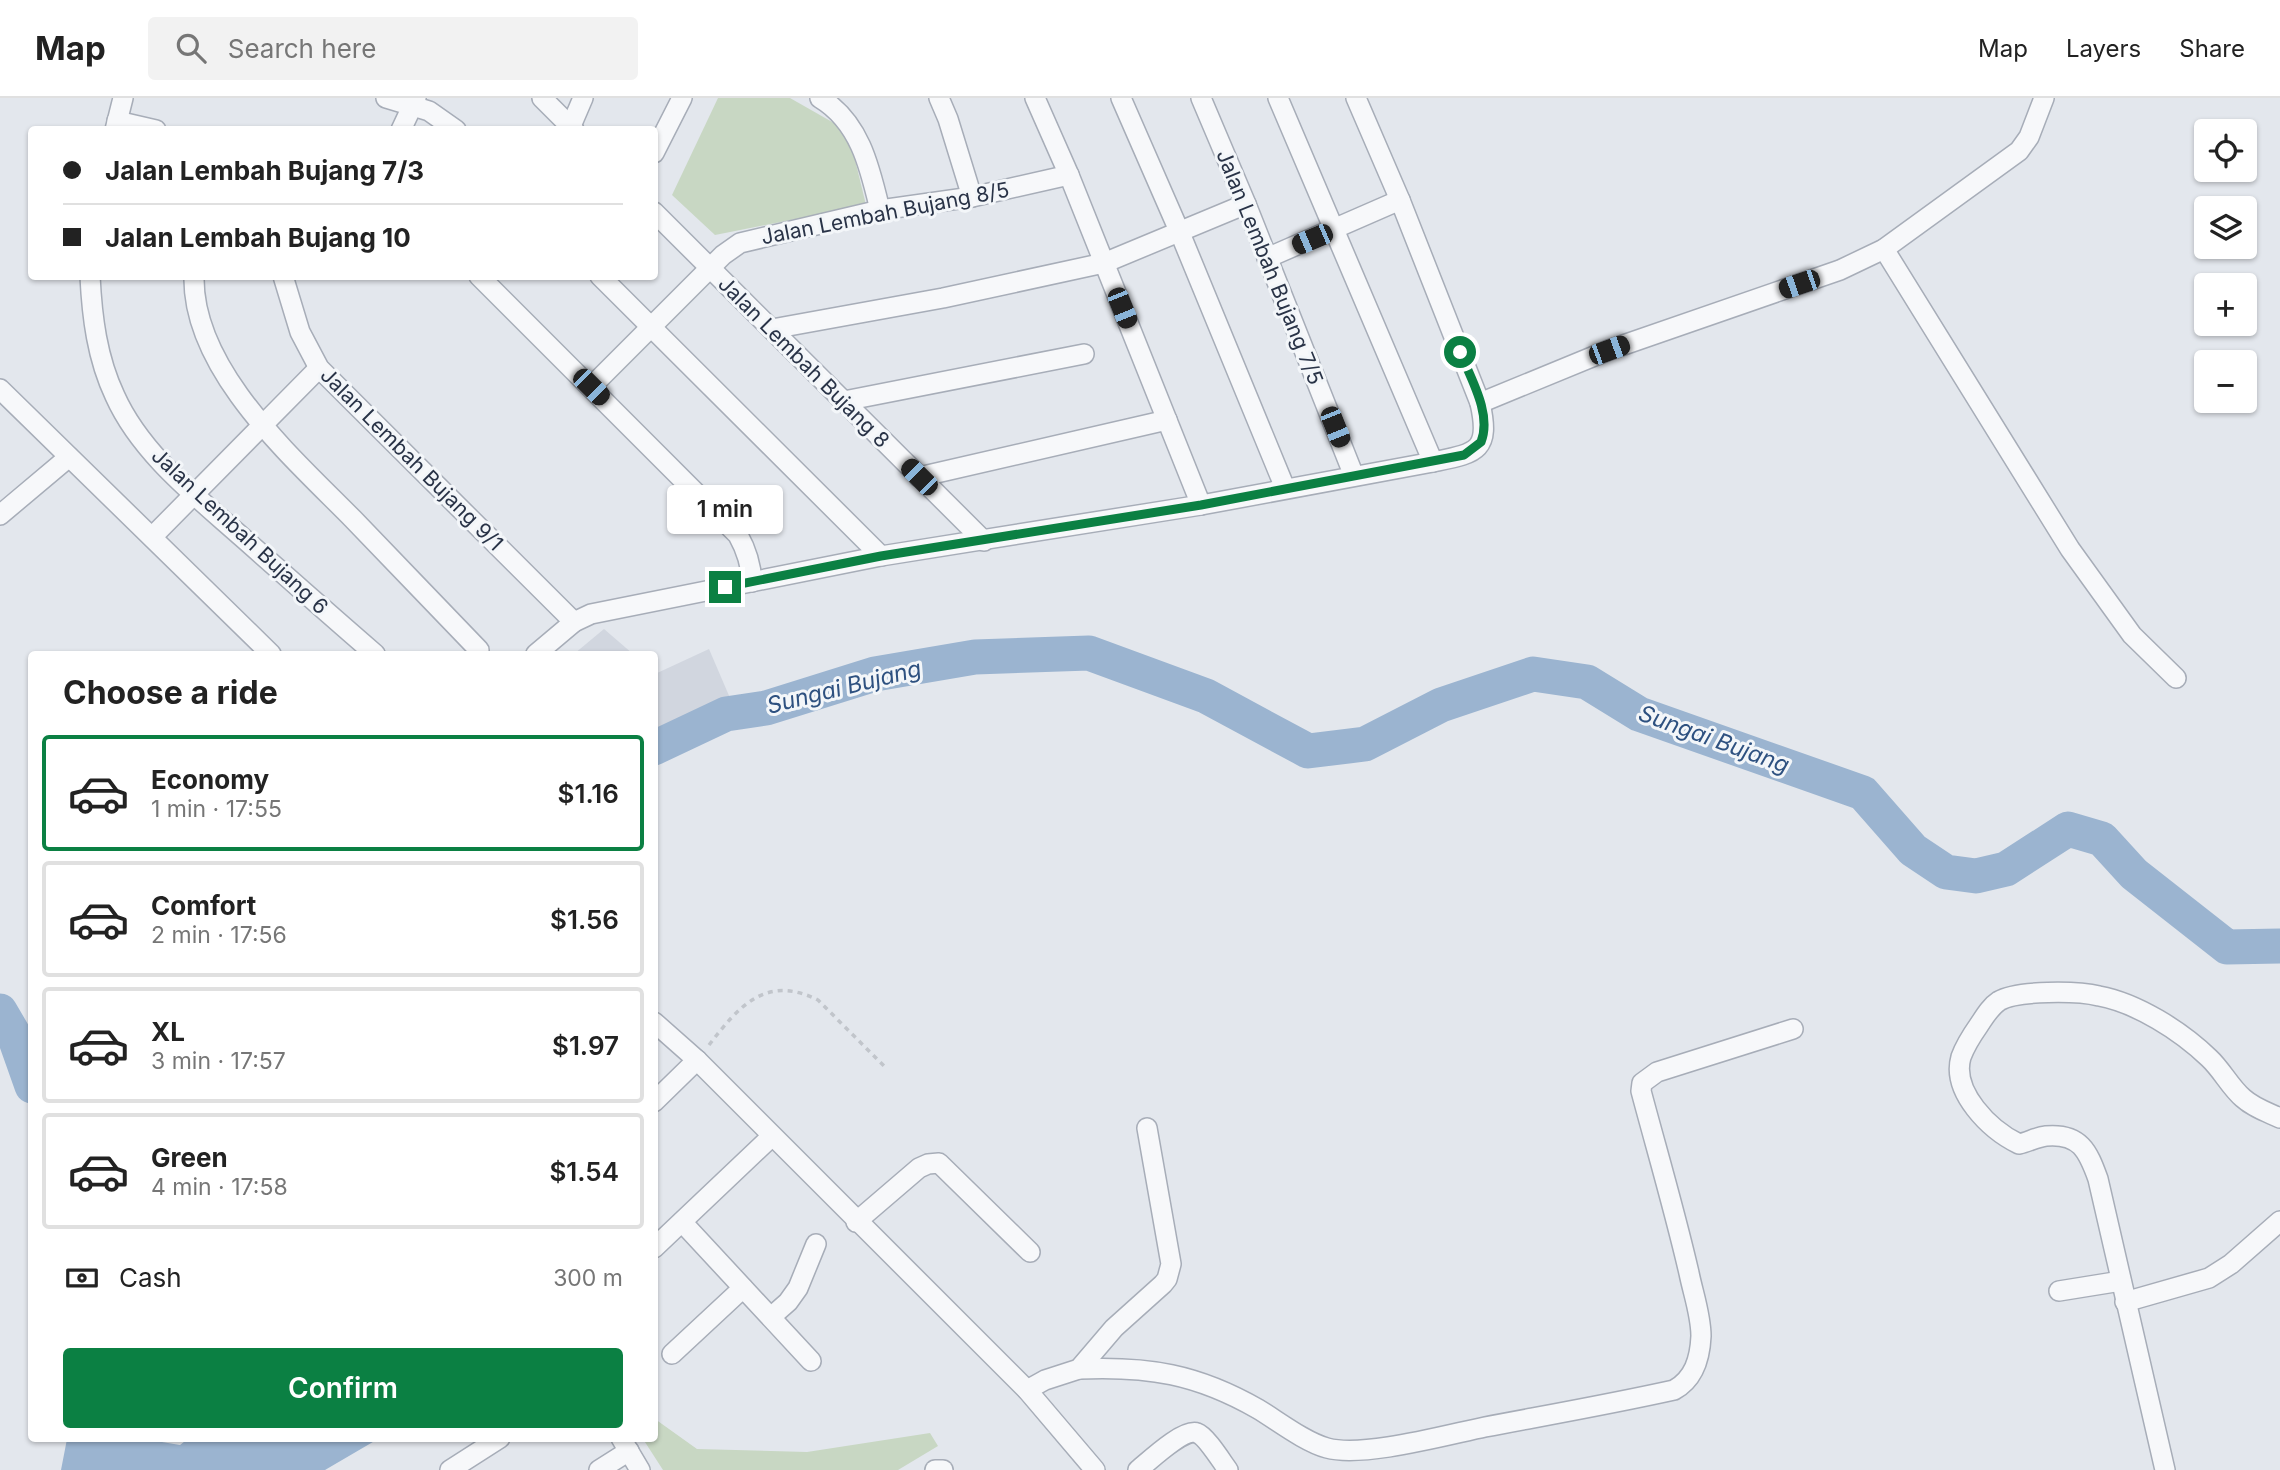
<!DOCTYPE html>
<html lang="en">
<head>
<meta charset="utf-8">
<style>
  :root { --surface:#fff; --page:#f2f2f2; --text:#222; --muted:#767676; --line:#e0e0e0; --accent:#0b8043 }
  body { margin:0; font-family:Inter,sans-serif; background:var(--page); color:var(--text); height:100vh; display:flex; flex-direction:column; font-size:26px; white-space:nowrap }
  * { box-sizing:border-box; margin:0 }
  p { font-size:23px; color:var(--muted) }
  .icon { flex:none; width:38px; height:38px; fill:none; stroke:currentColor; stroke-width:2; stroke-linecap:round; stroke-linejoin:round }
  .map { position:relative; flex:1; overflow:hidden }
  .panel { position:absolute; left:28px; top:553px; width:630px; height:791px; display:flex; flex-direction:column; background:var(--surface); border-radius:7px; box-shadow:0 2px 5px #0004 }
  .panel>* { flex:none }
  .hud { position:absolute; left:28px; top:28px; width:630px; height:154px; border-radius:7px; box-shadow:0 2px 5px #0004; display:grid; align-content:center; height:154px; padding:0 35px; background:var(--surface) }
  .fabs { position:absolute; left:2194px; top:21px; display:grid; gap:14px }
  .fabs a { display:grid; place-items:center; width:63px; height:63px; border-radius:7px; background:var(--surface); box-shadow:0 2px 5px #0004; font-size:35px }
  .end { position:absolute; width:32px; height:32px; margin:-16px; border:9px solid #0b8043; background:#fff; box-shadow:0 0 0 4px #fff }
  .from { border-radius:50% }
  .bubble { position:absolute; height:49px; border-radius:7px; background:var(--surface); box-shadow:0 2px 5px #0004; font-size:23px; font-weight:600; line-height:49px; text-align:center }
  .car { position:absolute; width:21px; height:42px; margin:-21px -10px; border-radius:9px; box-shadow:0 0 5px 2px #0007; background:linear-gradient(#222 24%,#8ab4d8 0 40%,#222 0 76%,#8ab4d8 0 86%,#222 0) }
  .hud b { display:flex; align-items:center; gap:24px; height:66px; font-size:26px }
  .hud b+b { border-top:2px solid var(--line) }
  .hud i { width:18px; height:18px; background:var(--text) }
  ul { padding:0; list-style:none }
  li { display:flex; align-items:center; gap:21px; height:116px; margin:0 14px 10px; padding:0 21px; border:4px solid var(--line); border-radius:7px }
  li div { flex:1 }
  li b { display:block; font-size:26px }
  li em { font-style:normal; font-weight:600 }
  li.on { border-color:var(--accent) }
  li>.icon { width:63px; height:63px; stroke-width:1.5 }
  h2 { padding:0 35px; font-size:32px; line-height:84px }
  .pay { display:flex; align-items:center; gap:18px; height:77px; padding:0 35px; font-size:26px }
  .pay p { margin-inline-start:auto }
  .action { display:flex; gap:14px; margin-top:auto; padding:14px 35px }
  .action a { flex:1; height:80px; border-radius:7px; background:var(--accent); color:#fff; font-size:28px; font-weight:600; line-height:80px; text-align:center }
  header { display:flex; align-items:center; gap:42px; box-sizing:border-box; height:98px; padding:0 35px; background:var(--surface); border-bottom:2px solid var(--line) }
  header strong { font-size:33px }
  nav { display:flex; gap:38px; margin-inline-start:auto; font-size:24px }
  .search { width:490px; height:63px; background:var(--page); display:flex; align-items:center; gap:18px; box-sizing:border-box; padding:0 24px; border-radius:7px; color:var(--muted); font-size:26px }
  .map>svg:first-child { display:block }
  .built { fill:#d1d6df }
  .green { fill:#c8d7c3 }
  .water { fill:#9bb4d0 }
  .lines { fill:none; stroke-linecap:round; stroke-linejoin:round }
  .river { stroke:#9bb4d0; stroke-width:35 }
  .minor-casing { stroke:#a7adb8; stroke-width:22 }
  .path { stroke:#c1c5cb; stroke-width:3.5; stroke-dasharray:5 5; stroke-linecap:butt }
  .minor { stroke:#f7f8fa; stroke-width:19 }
  .route { stroke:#0b8043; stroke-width:9 }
  .labels { text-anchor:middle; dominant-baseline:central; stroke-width:6; stroke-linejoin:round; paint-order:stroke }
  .street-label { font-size:21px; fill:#293347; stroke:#f3f6f9 }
  .water-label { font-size:23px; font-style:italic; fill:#2e5180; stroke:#f3f6f9 }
</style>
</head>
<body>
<header>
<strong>Map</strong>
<div class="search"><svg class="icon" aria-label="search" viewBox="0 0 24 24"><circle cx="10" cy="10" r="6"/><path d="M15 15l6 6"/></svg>Search here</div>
<nav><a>Map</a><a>Layers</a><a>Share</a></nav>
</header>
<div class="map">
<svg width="2280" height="1372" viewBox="0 0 2280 1372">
  <rect width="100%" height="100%" fill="#e3e7ed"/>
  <g class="built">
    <polygon points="604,531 633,556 574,556"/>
    <polygon points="709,551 730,600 655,639 655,576"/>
  </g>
  <g class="green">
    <polygon points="718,0 790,0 848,33 866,107 715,137 672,97"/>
    <polygon points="655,1321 697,1351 807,1354 930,1335 938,1348 898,1372 663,1372 643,1341 654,1340"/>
  </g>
  <polygon class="water" points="189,1340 378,1340 378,1341 325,1372 61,1372 67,1341 144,1341 180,1347"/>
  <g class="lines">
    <g class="river">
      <polyline points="654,650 726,616 766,610 875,576 975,559 1089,555 1206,598 1308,653 1365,646 1441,607 1533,576 1587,584 1639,616 1863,695 1913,752 1946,774 1976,778 2006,771 2068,731 2102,741 2134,776 2227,849 2280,848"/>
      <polyline points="0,913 14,937 32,988"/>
    </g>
    <g class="minor-casing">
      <g id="minor">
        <polyline points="386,0 429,13 456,32"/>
        <polyline points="542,0 574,32"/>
        <path d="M 820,0 C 860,24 870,70 880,112"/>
        <polyline points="939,0 948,21 972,99"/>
        <polyline points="1035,0 1069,77 1201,407"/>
        <polyline points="1121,0 1180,135 1285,390"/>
        <polyline points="1201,0 1246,106 1354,378"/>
        <polyline points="1278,0 1433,364"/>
        <polyline points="117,23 156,32"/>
        <polyline points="571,28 583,0"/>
        <polyline points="115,32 123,0"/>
        <polyline points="401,32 416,0"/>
        <polyline points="654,55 682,0"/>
        <polyline points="654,114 984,443"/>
        <polyline points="1884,151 2070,451 2132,537 2176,580"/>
        <polyline points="1267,160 1400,102"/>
        <path d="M 90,178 C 92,219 97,260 115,298 C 141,356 197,399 243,440 C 287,479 331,518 375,556"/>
        <path d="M 194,178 C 192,272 292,359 353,421 C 395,465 437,508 479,552"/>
        <polyline points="283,178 300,234 319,270 574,524"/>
        <path d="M 479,178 L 738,437 C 747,453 751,466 752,484"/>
        <polyline points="600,178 881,458"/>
        <polyline points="772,231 943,200 1104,165 1246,106"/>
        <polyline points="591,289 723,157 740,145 880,112 972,99 1069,77"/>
        <polyline points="0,291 271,556"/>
        <polyline points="844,303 1084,256"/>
        <polyline points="1480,305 1609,252 1840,172 1884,151 2019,53 2029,39 2044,0"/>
        <polyline points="919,379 1167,322"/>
        <polyline points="0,417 69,359"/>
        <polyline points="152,439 319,270"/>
        <path d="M 536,556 L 574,524 L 591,516 L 881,458 L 1201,407 L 1433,364 C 1476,355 1491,354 1480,305 L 1400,102 L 1356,0"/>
        <polyline points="654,924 697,962 1027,1292 1095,1372"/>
        <polyline points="654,1004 697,962"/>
        <polyline points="682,1124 811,1263"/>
        <polyline points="856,1124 919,1070 928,1066 939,1065 1030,1154"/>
        <polyline points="654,1150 771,1039"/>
        <polyline points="2059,1193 2121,1183"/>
        <polyline points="2125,1204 2209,1180 2231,1166 2280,1123"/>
        <polyline points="771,1219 788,1204 798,1190 816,1146"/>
        <polyline points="672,1256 743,1190"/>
        <path d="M 1079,1271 C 1148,1268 1197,1276 1258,1311 C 1278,1323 1305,1344 1327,1350 C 1363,1360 1446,1337 1485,1329 C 1548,1317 1611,1306 1674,1292 C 1694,1281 1700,1261 1701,1238 C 1701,1217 1693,1195 1689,1175 C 1675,1114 1657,1053 1641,993 L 1642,985 L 1657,974 L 1793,931"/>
        <polyline points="1027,1292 1045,1282 1079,1271 1114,1230 1163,1186 1167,1181 1171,1166 1147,1030"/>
        <polyline points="621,1340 640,1372"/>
        <polyline points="450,1372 500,1340"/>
        <polyline points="599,1372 629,1353"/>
        <polyline points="935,1372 943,1372"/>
        <path d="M 1138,1372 C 1149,1363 1184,1330 1197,1335 C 1206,1338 1222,1364 1228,1372"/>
        <path d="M 2165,1372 L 2098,1081 C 2088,1053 2080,1035 2046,1038 C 2037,1039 2028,1044 2019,1046 C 1990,1032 1951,994 1961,959 C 1965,948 1972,937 1979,927 C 1985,918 1990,909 1999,903 C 2017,892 2078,893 2099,898 C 2137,905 2181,933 2209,960 C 2222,972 2230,989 2243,1000 C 2254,1010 2267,1014 2280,1020"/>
      </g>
    </g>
    <path class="path" d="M 709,947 C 739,908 766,876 818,902 L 886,970"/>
    <use href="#minor" class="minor"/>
  </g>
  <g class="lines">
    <path class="route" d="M 725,489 L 881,458 L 1201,407 L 1464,357 L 1481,344 C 1492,316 1471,281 1460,254"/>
  </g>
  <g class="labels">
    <g class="street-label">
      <text transform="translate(885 115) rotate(-11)">Jalan Lembah Bujang 8/5</text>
      <text transform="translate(1270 169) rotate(68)">Jalan Lembah Bujang 7/5</text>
      <text transform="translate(804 264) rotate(45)">Jalan Lembah Bujang 8</text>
      <text transform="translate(412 361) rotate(45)">Jalan Lembah Bujang 9/1</text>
      <text transform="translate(240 433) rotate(43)">Jalan Lembah Bujang 6</text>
    </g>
    <g class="water-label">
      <text transform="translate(844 589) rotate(-14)">Sungai Bujang</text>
      <text transform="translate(1714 641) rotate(20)">Sungai Bujang</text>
    </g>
  </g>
</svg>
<div class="fabs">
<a><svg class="icon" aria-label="locate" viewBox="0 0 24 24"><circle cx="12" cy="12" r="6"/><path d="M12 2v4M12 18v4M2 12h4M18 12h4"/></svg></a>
<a><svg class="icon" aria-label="layers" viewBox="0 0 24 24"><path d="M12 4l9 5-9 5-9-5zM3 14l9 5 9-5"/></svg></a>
<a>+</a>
<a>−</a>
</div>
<i class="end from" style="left:1460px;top:254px"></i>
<i class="end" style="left:725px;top:489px"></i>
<div class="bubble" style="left:667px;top:387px;width:116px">1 min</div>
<i class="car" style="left:1312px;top:141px;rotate:247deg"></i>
<i class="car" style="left:1799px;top:186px;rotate:251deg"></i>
<i class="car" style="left:1122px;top:210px;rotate:158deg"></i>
<i class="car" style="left:1609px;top:252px;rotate:70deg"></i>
<i class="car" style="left:591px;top:289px;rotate:135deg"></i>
<i class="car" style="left:1335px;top:329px;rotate:158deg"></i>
<i class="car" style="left:919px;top:379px;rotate:315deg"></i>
<div class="hud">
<b><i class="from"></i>Jalan Lembah Bujang 7/3</b>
<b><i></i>Jalan Lembah Bujang 10</b>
</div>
<section class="panel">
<h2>Choose a ride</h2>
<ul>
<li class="on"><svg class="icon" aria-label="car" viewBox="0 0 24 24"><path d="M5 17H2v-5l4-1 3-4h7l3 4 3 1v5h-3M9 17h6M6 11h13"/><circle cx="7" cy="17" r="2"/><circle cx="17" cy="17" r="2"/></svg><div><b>Economy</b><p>1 min · 17:55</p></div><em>$1.16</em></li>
<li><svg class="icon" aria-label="car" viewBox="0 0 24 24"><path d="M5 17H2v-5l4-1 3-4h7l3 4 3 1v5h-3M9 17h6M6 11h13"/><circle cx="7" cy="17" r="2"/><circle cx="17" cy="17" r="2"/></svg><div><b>Comfort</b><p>2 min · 17:56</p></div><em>$1.56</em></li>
<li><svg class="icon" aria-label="car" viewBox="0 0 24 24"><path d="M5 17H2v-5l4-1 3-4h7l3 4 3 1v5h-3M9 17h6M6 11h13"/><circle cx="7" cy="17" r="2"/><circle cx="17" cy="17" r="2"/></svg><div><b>XL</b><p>3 min · 17:57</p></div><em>$1.97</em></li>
<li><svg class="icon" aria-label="car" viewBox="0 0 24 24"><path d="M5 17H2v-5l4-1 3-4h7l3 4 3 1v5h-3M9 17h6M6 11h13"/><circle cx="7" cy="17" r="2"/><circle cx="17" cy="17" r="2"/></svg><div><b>Green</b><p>4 min · 17:58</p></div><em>$1.54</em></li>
</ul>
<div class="pay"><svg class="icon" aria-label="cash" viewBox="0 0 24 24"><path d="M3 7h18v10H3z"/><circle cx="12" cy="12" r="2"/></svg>Cash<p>300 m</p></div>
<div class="action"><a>Confirm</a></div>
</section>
</div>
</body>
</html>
